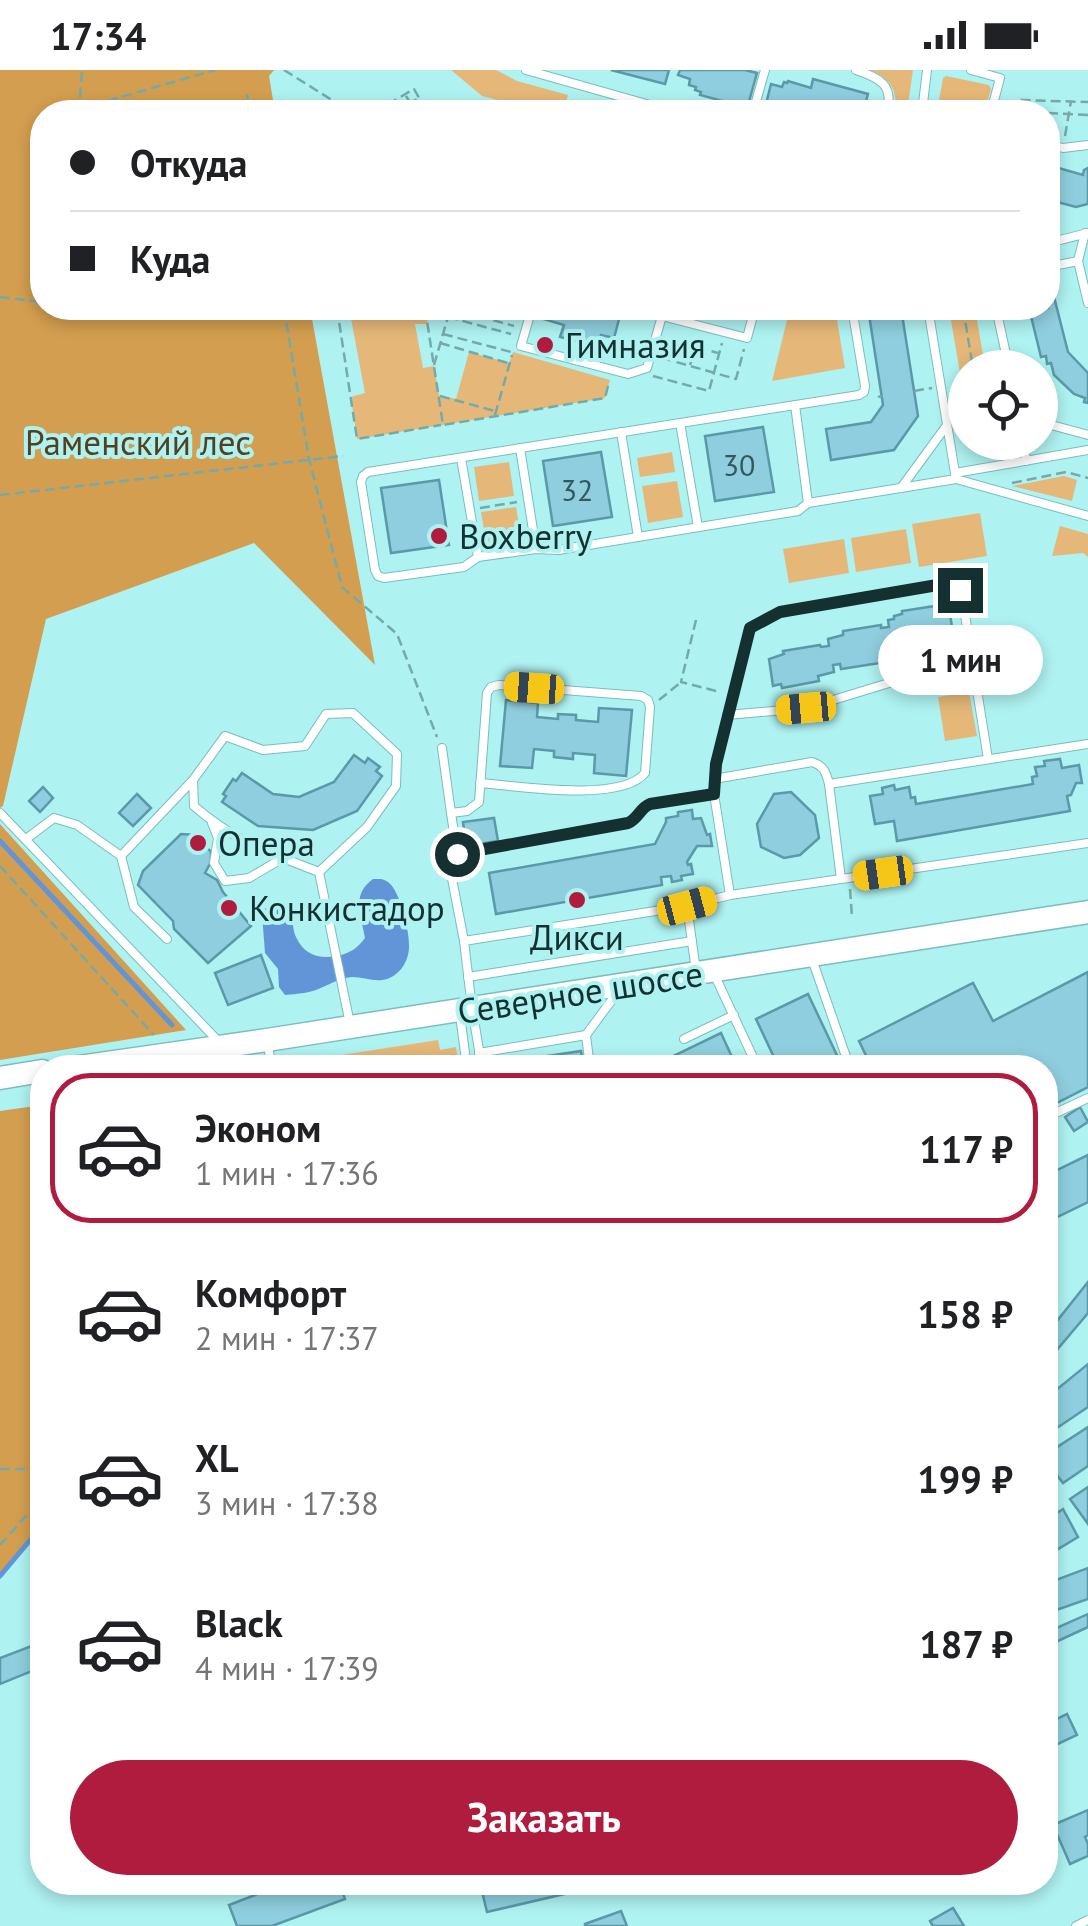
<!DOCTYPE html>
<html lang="ru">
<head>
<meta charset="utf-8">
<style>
  :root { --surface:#fff; --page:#f2f2f2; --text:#202124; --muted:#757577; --line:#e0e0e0; --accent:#af1c3e }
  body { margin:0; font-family:"PT Sans",sans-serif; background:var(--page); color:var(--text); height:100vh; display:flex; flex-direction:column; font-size:38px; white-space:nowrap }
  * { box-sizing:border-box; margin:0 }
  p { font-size:32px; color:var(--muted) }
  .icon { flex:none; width:55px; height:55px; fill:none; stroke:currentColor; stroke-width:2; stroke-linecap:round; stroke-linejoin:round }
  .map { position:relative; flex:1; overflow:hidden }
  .panel { position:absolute; left:30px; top:985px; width:1028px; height:840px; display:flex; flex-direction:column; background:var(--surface); border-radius:40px; box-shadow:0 5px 15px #0003 }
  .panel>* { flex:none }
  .hud { position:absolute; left:30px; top:30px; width:1030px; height:220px; border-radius:40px; box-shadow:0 5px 15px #0003; display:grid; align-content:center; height:220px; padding:0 40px; background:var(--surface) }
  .controls { position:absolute; left:948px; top:280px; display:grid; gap:20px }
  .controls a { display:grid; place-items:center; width:110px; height:110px; border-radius:50%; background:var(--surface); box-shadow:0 5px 15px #0003; font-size:50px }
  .end { position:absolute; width:45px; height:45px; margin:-22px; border:12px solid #143030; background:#fff; box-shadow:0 0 0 5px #fff }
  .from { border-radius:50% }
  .bubble { position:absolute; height:70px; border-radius:35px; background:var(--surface); box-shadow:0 5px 15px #0003; font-size:32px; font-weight:700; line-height:70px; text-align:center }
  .car { position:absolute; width:30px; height:60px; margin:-30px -15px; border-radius:12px; box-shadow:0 0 8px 2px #0007; background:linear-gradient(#f5c518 24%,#345 0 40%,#f5c518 0 76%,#345 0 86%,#f5c518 0) }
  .hud b { display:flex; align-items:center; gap:35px; height:95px; font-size:38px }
  .hud b+b { border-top:2px solid var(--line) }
  .hud i { width:25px; height:25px; background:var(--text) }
  ul { padding:18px 0 0; list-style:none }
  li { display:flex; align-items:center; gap:30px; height:150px; margin:0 20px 15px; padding:0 20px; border:5px solid transparent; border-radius:40px }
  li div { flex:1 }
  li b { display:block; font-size:38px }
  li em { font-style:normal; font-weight:700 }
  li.active { border-color:var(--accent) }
  li>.icon { width:90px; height:90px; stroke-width:1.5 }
  .action { display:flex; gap:20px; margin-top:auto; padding:20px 40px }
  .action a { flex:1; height:115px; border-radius:60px; background:var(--accent); color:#fff; font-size:40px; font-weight:700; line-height:115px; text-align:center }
  .status { display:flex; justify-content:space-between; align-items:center; height:70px; padding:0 50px; background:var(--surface); direction:ltr }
  .status svg { height:28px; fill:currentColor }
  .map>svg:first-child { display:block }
  .green { fill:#e5b879 }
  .forest { fill:#d39e4f }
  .water { fill:#6195d8 }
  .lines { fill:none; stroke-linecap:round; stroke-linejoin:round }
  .stream { stroke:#6195d8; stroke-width:5 }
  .building { fill:#8fcede; stroke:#5b99a8; stroke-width:2.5 }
  .lane-casing { stroke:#7bbdbd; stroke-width:10 }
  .primary-casing { stroke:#7bbdbd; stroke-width:25 }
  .path { stroke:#75aaa9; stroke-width:2.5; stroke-dasharray:10 5; stroke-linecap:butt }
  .lane { stroke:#fff; stroke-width:8 }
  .primary { stroke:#fff; stroke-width:22 }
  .route { stroke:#143030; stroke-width:12 }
  .poi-dot { fill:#af1c3e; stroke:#aef2f1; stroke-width:4 }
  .labels { text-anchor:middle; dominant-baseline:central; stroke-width:8; stroke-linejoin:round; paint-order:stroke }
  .number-label { font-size:30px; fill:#33585c }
  .poi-label { font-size:35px; fill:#143030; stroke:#aef2f1; text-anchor:start }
  .park-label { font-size:35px; fill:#563f1d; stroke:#aef2f1 }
  .street-label { font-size:35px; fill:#143030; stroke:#aef2f1 }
</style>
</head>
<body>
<div class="status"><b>17:34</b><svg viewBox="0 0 49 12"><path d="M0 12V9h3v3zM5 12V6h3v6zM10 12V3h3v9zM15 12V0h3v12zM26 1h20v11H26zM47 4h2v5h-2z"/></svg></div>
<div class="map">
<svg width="1088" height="1856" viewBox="0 0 1088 1856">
  <rect width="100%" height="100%" fill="#aef2f1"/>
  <g class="green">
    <polygon points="451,0 496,0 517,11 568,25 564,42 544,42 482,26"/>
    <path d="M 870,0 L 913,0 L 907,42 L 894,42 C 899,20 890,8 870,0 Z"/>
    <polygon points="946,6 989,15 991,19 984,42 953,42 941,39 938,36 943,8"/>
    <polygon points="349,238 425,238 428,254 415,254 423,298 434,296 439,325 456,329 469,282 509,293 513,282 610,310 605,328 357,369 351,327 365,323"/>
    <polygon points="790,238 835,238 845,298 772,311"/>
    <polygon points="949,238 975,238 985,297 965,298 965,333"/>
    <polygon points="672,382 675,402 640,407 637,388"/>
    <polygon points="509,392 514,426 479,431 474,397"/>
    <polygon points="1064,406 1077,410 1072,431 1012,416"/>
    <polygon points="677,411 683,447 648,453 642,416"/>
    <polygon points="516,437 521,467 486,472 481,442"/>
    <polygon points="980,443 987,486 919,497 912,454"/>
    <polygon points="1060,456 1088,464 1088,487 1083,483 1052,486"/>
    <polygon points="906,459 911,493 856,502 851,468"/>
    <polygon points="844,469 849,503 789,513 783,479"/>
    <polygon points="969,622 977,666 945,671 938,627"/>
    <polygon points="438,970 440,980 456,977 459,997 301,997 303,991"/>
  </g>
  <g class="forest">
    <polygon points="0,0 274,0 269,6 275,42 42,42 42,238 310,238 375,595 254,473 46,549 3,736 0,738"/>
    <polygon points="0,754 186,960 0,990"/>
    <polygon points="42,1035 42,1456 0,1506 0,1041"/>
  </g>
  <path class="water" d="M 373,809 C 380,809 382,808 388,812 C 400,820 410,863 409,877 C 409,887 404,898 396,904 C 381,916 367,907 352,907 C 341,908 332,913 323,917 C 311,923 297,924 285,925 L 279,917 L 278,899 L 265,883 L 262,844 L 264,839 L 275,835 L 286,836 C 295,848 291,855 296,867 C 305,886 319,889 338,886 C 350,883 358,878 365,868 C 361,844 351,825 373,809 Z"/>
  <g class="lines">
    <g class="stream">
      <polyline points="0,771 172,955"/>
      <polyline points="0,1506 42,1456"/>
    </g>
  </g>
  <g class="building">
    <polygon points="611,0 669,0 665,14"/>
    <polygon points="680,0 745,0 757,3 748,35 742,33 741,36 700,25 701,22 695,20 696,17 689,15 690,9 678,5"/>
    <polygon points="813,9 868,24 863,42 764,42 771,14 782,17 784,12 787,13 788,11 811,18"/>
    <polygon points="1048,95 1083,105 1084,100 1088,98 1088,134 1076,137 1050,130 1048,137"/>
    <polygon points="1050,211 1068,282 1088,303 1088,333 1084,332 1085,328 1074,324 1054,305 1051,293 1047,294 1046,286 1041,287 1029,238 1048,238 1048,212"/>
    <polygon points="543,238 622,238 614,268 601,265 598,277 560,267 564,255 540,248"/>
    <polygon points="868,238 901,238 918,346 894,380 831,390 826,359 871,352 883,335"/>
    <polygon points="763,357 774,422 715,431 705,366"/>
    <polygon points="601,382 612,447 553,456 543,391"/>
    <polygon points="439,410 449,475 391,483 381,418"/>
    <polygon points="941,535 941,538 949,537 953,564 938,569 939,573 901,579 900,575 892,577 893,583 879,588 880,593 841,599 840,594 833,595 834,602 818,606 819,611 782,618 781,614 773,616 769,589 784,584 783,581 820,575 821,577 829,576 828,569 843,565 843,561 881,555 881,558 889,557 888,550 894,549 894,546 902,544 902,541"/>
    <polygon points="506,630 538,633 537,647 558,649 558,644 576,645 576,650 598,652 599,638 632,640 626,706 594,703 595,685 573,683 573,689 554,687 554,681 534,679 532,698 500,696"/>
    <polygon points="354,685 365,693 368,688 380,697 376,701 382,706 357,741 313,760 258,756 222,732 226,726 223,724 233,709 236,711 242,703 273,724 299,727 334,712"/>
    <polygon points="1060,689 1062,698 1079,695 1082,713 1076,713 1071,725 1067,726 1070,741 897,771 894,751 875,754 870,726 883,724 882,718 894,715 895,720 909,717 911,728 915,727 916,734 1033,714 1032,707 1037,706 1035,697 1045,696 1044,691"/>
    <polygon points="43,717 53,728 40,742 29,731"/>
    <polygon points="791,722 815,745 819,768 800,785 784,788 761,777 757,754 774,724"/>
    <polygon points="137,724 151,738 133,756 119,743"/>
    <polygon points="692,740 693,749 701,748 707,765 710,764 712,776 697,776 687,792 688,795 691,794 693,804 681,806 682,810 672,812 671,806 661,807 662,815 496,844 489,803 655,774 666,752 666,748 678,746 678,742"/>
    <polygon points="494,748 498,771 466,776 463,752"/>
    <polygon points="181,764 196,765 211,782 211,792 205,803 217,810 223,822 251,856 208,893 174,859 173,851 138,815 143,801"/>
    <polygon points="261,885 273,918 228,935 215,903"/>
    <polygon points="1088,902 1088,1017 1045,1039 1045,998 872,998 859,971 973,913 993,951"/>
    <polygon points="808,924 843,998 779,998 756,949"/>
    <polygon points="721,963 737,998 671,998 667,989"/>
    <polygon points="581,981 584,998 502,998 501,993"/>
    <polygon points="1080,1037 1088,1052 1074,1061 1065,1047"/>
    <polygon points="1088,1085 1088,1132 1045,1153 1045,1106"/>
    <polygon points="1088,1212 1088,1243 1045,1294 1045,1266"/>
    <polygon points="1088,1294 1088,1337 1045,1366 1045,1329"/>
    <polygon points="1088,1357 1088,1396 1063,1413 1045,1390 1045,1385"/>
    <polygon points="1088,1417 1088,1454 1070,1429"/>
    <polygon points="1063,1439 1078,1467 1045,1487 1045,1451"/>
    <polygon points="1088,1498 1088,1529 1045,1544 1045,1514"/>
    <polygon points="1088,1544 1088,1557 1045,1577 1045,1563"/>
    <polygon points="42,1572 42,1597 0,1614 0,1588"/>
    <polygon points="1067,1644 1077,1665 1045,1680 1045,1655"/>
    <polygon points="1088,1740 1088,1765 1085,1767 1088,1774 1088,1786 1070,1794 1053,1755"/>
    <polygon points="289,1812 339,1812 345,1829 272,1856 237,1856 229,1835"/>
    <polygon points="483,1812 616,1812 487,1842 480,1813"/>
    <polygon points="953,1838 964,1856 933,1856 930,1851"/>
    <polygon points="621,1841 627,1856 585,1856 585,1854"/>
  </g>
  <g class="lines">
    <g class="lane-casing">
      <g id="lane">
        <polyline points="526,0 650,35 661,42"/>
        <path d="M 856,0 C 880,8 894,15 887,42"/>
        <polyline points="971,0 1000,8 991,42"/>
        <polyline points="753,42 765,0"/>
        <polyline points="922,42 927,0"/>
        <polyline points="1048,74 1063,78 1088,75"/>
        <polyline points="1085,163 1078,191 1088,233"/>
        <polyline points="1048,173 1088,163"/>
        <polyline points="1048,197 1078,191"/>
        <polyline points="532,238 521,276 628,304 647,298 662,246 747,268 755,238"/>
        <polyline points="852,238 865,316 864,322 859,325 368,402 363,406 361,412 375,500 378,506 384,508 464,497 478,487 536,479 558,480 798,441 808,433 956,409 928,238"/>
        <polyline points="996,238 1009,298"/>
        <polyline points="795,335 808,433"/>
        <polyline points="1040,352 1088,365"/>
        <polyline points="680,353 698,457"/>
        <polyline points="621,362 638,467"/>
        <polyline points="1024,372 1026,391"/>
        <polyline points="520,378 536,479"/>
        <polyline points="461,388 478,487"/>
        <polyline points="955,403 1088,380"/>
        <polyline points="956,409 1088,446"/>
        <polyline points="901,418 947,355"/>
        <polyline points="727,645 807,638 971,588"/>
        <polyline points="442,678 451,743"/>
        <path d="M 714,709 L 812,692 C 824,696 826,702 829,714 L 841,809 L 730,825"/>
        <polyline points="829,714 1088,674"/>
        <polyline points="714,724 716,693 750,558 781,542 949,513 956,514 961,520 988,689"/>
        <polyline points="0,743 220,973"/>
        <polyline points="212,753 218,768 214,793 225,811 249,808 283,788"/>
        <polyline points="26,769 54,748 77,755 121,786 193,710"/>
        <path d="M 457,783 L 451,743 L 467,741 L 479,732 L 487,623 L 491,617 L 499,615 L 641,626 L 648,630 L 650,637 L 645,703 C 621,733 517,716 480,713"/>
        <polyline points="121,786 134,837 167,869"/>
        <path d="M 319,802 C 270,783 234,771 194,736 L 193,710 L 225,666 L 263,680 L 305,676 L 326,644 L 353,643 L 397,684 L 396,716 L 367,757 L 319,802 L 350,954"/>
        <polyline points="841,809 1088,773"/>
        <polyline points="687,836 696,901"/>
        <path d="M 464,871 L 687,836 L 730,825 L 714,724 L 650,734 C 640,738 638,749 628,753 L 457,783 L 451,787 L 449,793 L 464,871 L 472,938 L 482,998"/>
        <polyline points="812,889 850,998"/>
        <polyline points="715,906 758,998"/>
        <polyline points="468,907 692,871"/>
        <polyline points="460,945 467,998"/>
        <polyline points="684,969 734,945"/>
        <polyline points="268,972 271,998"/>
        <polyline points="479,983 586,965"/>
        <polyline points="590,998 586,965 620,919"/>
        <polyline points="1045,1048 1088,1028"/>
        <polyline points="1076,1856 1088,1850"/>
      </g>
    </g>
    <g class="primary-casing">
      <g id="primary">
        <polyline points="72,998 267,970 1088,842"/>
        <polyline points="0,1008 42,1001"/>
      </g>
    </g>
    <g class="path">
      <polyline points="284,0 351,42"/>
      <polyline points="247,24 250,42"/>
      <polyline points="406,26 416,42"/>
      <polyline points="79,39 215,0"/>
      <polyline points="79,42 82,0"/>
      <polyline points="375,42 414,19 427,42"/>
      <polyline points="395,42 419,28"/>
      <polyline points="1015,42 1018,30 1088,32"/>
      <polyline points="1015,42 1028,42"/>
      <polyline points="1048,43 1088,45"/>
      <polyline points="1065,66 1071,31"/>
      <polyline points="0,227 42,232"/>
      <polyline points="284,238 309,389 342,517 397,564 437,667"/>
      <polyline points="337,238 357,369 441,355"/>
      <polyline points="425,238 443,355 605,328 609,312"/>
      <polyline points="450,238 514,256"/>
      <polyline points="963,238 973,298"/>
      <polyline points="448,247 511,264"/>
      <polyline points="443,264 511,282"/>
      <polyline points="668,270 718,283"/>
      <polyline points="440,273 508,293"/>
      <polyline points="662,288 736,309 744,279"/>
      <polyline points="434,295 450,240"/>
      <polyline points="690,295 698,269"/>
      <polyline points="653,306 709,321 722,273"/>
      <polyline points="914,321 932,318"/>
      <polyline points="440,326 495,341"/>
      <polyline points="878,327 882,326"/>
      <polyline points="495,345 512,285"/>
      <polyline points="986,372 988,384"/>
      <polyline points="1012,413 1066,402 1088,408"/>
      <polyline points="0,425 343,386"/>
      <polyline points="480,438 517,432"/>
      <polyline points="696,550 681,612 720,622"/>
      <polyline points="659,630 680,613"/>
      <polyline points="0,796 154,965"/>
      <polyline points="850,819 852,847"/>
      <polyline points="0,1399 42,1399"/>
      <polyline points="0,1475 42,1428"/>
    </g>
    <use href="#lane" class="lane"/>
    <use href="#primary" class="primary"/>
  </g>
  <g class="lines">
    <path class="route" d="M 457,784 L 628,753 C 638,749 640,738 650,734 L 714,724 L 716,694 L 750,558 L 780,542 L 949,513 L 956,514 L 960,520"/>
  </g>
  <g class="poi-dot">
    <circle cx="545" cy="275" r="10"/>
    <circle cx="439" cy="466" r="10"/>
    <circle cx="198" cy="773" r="10"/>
    <circle cx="577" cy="830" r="10"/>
    <circle cx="229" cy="838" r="10"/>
  </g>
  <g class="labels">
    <g class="number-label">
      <text x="739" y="394">30</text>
      <text x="577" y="419">32</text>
    </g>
    <g class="poi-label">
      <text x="565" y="275">Гимназия</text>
      <text x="459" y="466">Boxberry</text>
      <text x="218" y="773">Опера</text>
      <text x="249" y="838">Конкистадор</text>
      <text x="577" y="867" text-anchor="middle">Дикси</text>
    </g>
    <g class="park-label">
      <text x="138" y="372">Раменский лес</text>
    </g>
    <g class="street-label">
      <text transform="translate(580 922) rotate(-9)">Северное шоссе</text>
    </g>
  </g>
</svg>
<div class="controls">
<a><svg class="icon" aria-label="locate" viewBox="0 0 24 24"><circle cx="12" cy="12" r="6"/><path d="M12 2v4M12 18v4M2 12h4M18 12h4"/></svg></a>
</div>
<i class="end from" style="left:457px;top:784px"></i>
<i class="end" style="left:960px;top:520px"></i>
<div class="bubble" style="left:878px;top:555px;width:165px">1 мин</div>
<i class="car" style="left:534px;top:618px;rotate:274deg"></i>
<i class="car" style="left:806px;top:638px;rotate:265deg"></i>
<i class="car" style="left:883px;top:803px;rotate:262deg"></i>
<i class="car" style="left:687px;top:836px;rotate:75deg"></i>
<div class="hud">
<b><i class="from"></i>Откуда</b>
<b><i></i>Куда</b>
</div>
<section class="panel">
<ul>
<li class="active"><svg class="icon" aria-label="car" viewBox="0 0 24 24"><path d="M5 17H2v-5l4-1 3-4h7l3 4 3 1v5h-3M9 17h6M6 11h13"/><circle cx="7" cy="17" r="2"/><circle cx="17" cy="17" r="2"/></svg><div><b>Эконом</b><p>1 мин · 17:36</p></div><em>117 ₽</em></li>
<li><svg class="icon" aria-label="car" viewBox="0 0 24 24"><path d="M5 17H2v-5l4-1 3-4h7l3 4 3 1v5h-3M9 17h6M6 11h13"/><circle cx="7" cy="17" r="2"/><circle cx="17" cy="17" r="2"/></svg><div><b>Комфорт</b><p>2 мин · 17:37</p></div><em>158 ₽</em></li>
<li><svg class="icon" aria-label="car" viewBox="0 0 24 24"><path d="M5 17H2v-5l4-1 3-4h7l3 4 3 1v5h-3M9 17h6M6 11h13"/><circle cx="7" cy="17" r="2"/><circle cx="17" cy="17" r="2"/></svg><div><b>XL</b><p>3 мин · 17:38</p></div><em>199 ₽</em></li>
<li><svg class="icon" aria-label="car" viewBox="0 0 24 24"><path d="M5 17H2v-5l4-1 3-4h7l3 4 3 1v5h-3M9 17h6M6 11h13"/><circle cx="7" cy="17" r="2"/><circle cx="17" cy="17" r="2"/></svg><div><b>Black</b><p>4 мин · 17:39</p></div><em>187 ₽</em></li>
</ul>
<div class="action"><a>Заказать</a></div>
</section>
</div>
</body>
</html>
